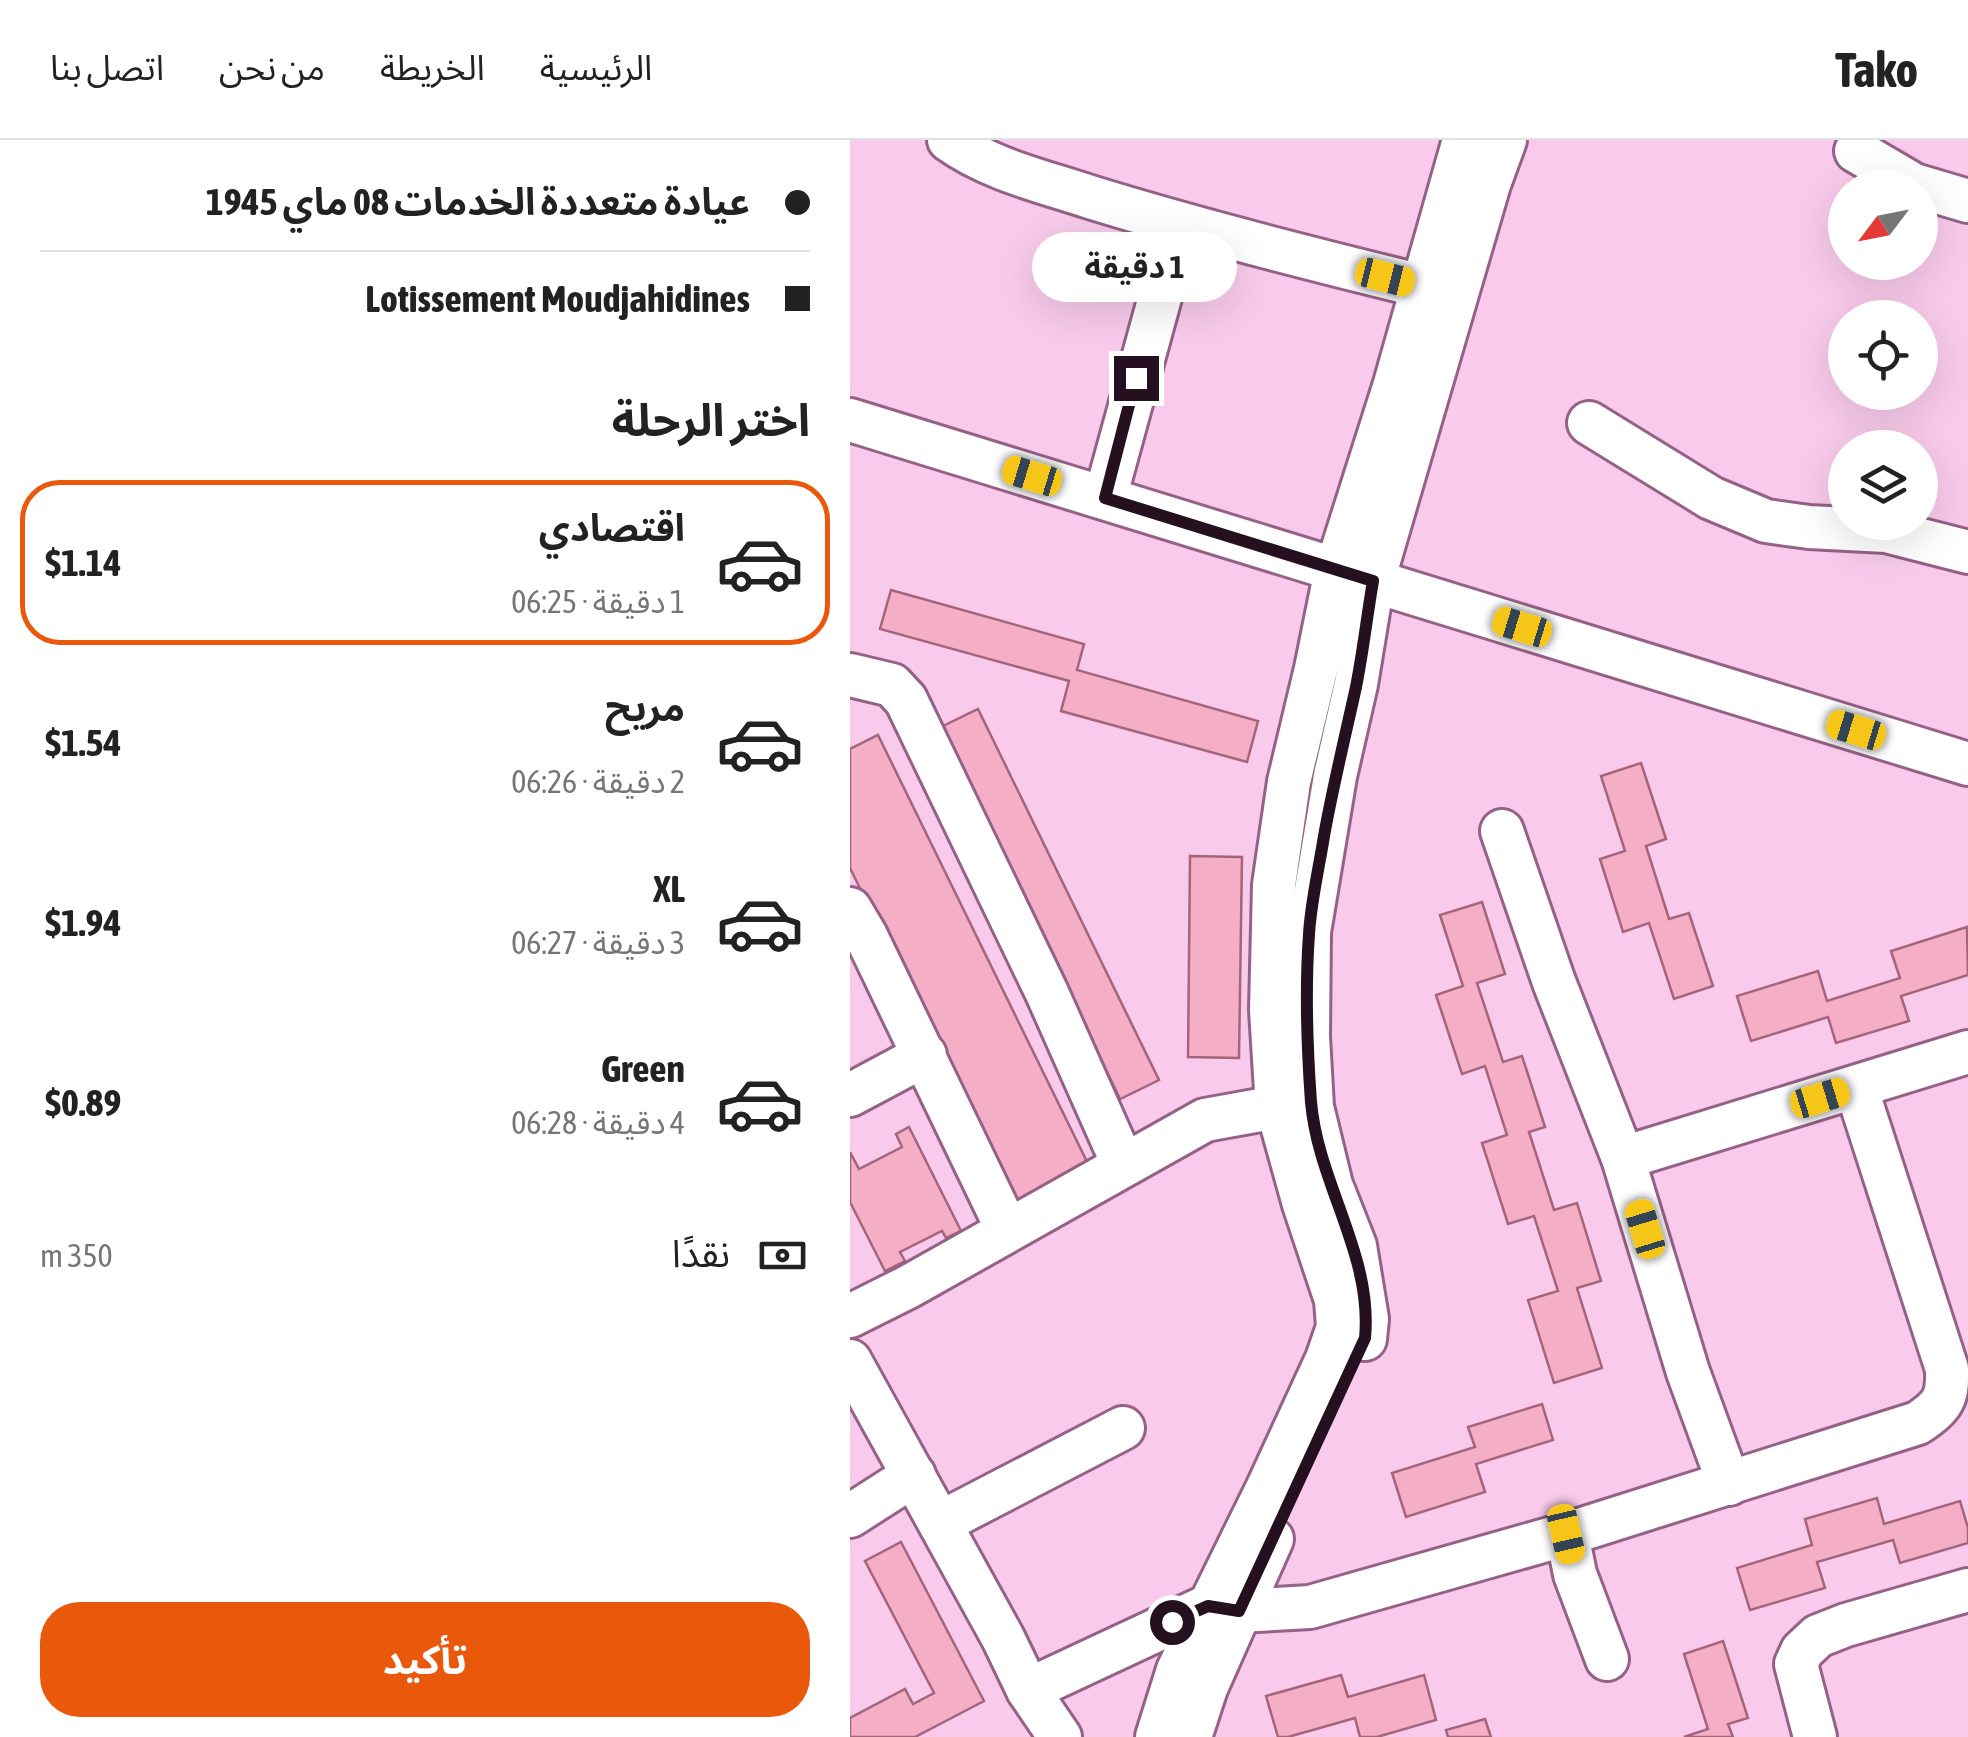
<!DOCTYPE html>
<html lang="ar">
<head>
<meta charset="utf-8">
<style>
  :root { --surface:#fff; --page:#f6f6f6; --text:#222; --muted:#767676; --line:#e0e0e0; --accent:#ea580c }
  body { margin:0; font-family:"Asap Condensed","Noto Sans Arabic",sans-serif; background:var(--page); color:var(--text); direction:rtl; height:100vh; display:flex; flex-direction:column; font-size:38px; white-space:nowrap }
  * { box-sizing:border-box; margin:0 }
  p { font-size:32px; color:var(--muted) }
  .icon { flex:none; width:55px; height:55px; fill:none; stroke:currentColor; stroke-width:2; stroke-linecap:round; stroke-linejoin:round }
  .map { position:relative; flex:1; overflow:hidden; direction:ltr }
  .details { display:flex; flex-direction:column; background:var(--surface); width:850px }
  .details>* { flex:none }
  .guide { display:grid; align-content:center; height:220px; padding:0 40px; background:var(--surface) }
  .needle { width:65px; rotate:238deg }
  .controls { position:absolute; left:978px; top:30px; display:grid; gap:20px }
  .controls a { display:grid; place-items:center; width:110px; height:110px; border-radius:50%; background:var(--surface); box-shadow:0 10px 40px #0002; font-size:50px }
  .end { position:absolute; width:45px; height:45px; margin:-22px; border:12px solid #25101f; background:#fff; box-shadow:0 0 0 5px #fff }
  .from { border-radius:50% }
  .bubble { position:absolute; height:70px; border-radius:35px; background:var(--surface); box-shadow:0 10px 40px #0002; font-size:32px; font-weight:700; line-height:70px; text-align:center; direction:rtl }
  .car { position:absolute; width:30px; height:60px; margin:-30px -15px; border-radius:12px; box-shadow:0 0 8px 2px #0007; background:linear-gradient(#f5c518 24%,#345 0 40%,#f5c518 0 76%,#345 0 86%,#f5c518 0) }
  .guide b { display:flex; align-items:center; gap:35px; height:95px; font-size:38px }
  .guide b+b { border-top:2px solid var(--line) }
  .guide i { width:25px; height:25px; background:var(--text) }
  ul { padding:0; list-style:none }
  li { display:flex; align-items:center; gap:30px; height:165px; margin:0 20px 15px; padding:0 20px; border:5px solid transparent; border-radius:40px }
  li div { flex:1 }
  li b { display:block; font-size:38px }
  li em { font-style:normal; font-weight:700 }
  li.on { border-color:var(--accent) }
  li>.icon { width:90px; height:90px; stroke-width:1.5 }
  h2 { padding:0 40px; font-size:45px; line-height:120px }
  .pay { display:flex; align-items:center; gap:25px; height:110px; padding:0 40px; font-size:38px }
  .pay p { margin-inline-start:auto }
  .cta { display:flex; gap:20px; margin-top:auto; padding:20px 40px }
  .cta a { flex:1; height:115px; border-radius:40px; background:var(--accent); color:#fff; font-size:40px; font-weight:700; line-height:115px; text-align:center }
  header { display:flex; align-items:center; gap:60px; box-sizing:border-box; height:140px; padding:0 50px; background:var(--surface); border-bottom:2px solid var(--line) }
  header strong { font-size:48px }
  nav { display:flex; gap:55px; margin-inline-start:auto; font-size:35px }
  main { display:flex; flex:1; min-height:0 }
  .map>svg:first-child { display:block }
  .building { fill:#f4aec5; stroke:#a4657b; stroke-width:2.5 }
  .lines { fill:none; stroke-linecap:round; stroke-linejoin:round }
  .minor-casing { stroke:#956187; stroke-width:48 }
  .minor { stroke:#fff; stroke-width:42 }
  .route { stroke:#25101f; stroke-width:12 }
</style>
</head>
<body>
<header>
<strong>Tako</strong>
<nav><a>الرئيسية</a><a>الخريطة</a><a>من نحن</a><a>اتصل بنا</a></nav>
</header>
<main>
<div class="map">
<svg width="1118" height="1597" viewBox="0 0 1118 1597">
  <rect width="100%" height="100%" fill="#f9caeb"/>
  <g class="building">
    <polygon points="41,450 234,504 227,530 408,581 397,622 211,571 219,541 30,489"/>
    <polygon points="128,569 309,940 270,959 89,588"/>
    <polygon points="28,595 242,1032 167,1068 0,728 0,609"/>
    <polygon points="791,623 816,699 796,706 819,779 839,773 863,846 824,859 799,783 773,792 750,719 775,711 751,636"/>
    <polygon points="340,716 392,717 389,918 338,917"/>
    <polygon points="632,762 655,834 627,843 653,922 672,916 695,987 679,992 704,1070 727,1063 751,1141 727,1148 752,1228 704,1243 678,1160 708,1151 684,1076 658,1084 632,1003 657,995 635,926 612,934 586,855 613,846 590,775"/>
    <polygon points="1117,787 1118,835 1051,856 1059,881 986,903 978,877 901,901 887,856 968,831 977,861 1050,838 1041,811"/>
    <polygon points="59,987 111,1091 96,1098 92,1091 50,1112 55,1121 35,1131 0,1062 0,1012 9,1029 52,1007 46,994"/>
    <polygon points="692,1264 703,1300 626,1324 635,1352 556,1377 542,1333 625,1307 618,1287"/>
    <polygon points="1027,1358 1034,1384 1110,1361 1118,1388 1118,1403 1050,1423 1043,1400 967,1422 975,1448 900,1470 887,1428 962,1405 955,1379"/>
    <polygon points="51,1402 134,1561 65,1597 0,1597 0,1578 55,1549 63,1564 84,1553 15,1421"/>
    <polygon points="873,1501 898,1578 878,1584 883,1597 834,1597 858,1589 834,1514"/>
    <polygon points="491,1535 498,1557 574,1535 586,1580 527,1597 510,1597 505,1578 438,1597 428,1597 416,1556"/>
    <polygon points="635,1579 641,1597 598,1597 596,1590"/>
  </g>
  <g class="lines">
    <g class="minor-casing">
      <g id="minor">
        <path d="M 99,0 C 141,30 192,41 240,57 C 350,91 461,119 572,146"/>
        <polyline points="1006,11 1064,45 1118,61"/>
        <polyline points="0,280 1118,624"/>
        <polyline points="739,283 861,358 916,381 959,387 1036,391 1118,412"/>
        <polyline points="255,358 330,84"/>
        <polyline points="0,535 42,545 56,560 197,853 273,1024"/>
        <polyline points="652,691 704,842 773,1018 838,1232 879,1344"/>
        <polyline points="0,769 16,796 157,1089"/>
        <polyline points="0,955 75,915"/>
        <polyline points="773,1018 1118,912"/>
        <polyline points="0,1176 58,1147 355,980 427,967 453,967"/>
        <polyline points="515,1199 517,1179 505,1106 481,1045 462,967 458,897 459,792 485,636 506,544 523,441 639,44 655,0"/>
        <polyline points="0,1221 153,1498 178,1550 210,1597"/>
        <polyline points="0,1376 64,1335"/>
        <polyline points="90,1383 273,1288"/>
        <polyline points="717,1394 725,1434 757,1519"/>
        <path d="M 178,1550 L 358,1466 L 389,1471 L 460,1467 L 717,1394 L 1068,1283 C 1093,1266 1098,1259 1097,1229 L 1006,947"/>
        <polyline points="307,1597 328,1530 418,1347 477,1219 488,1187 486,1160 454,1064 427,967 421,870 424,745 439,642 466,529 486,430 545,244 614,0"/>
        <polyline points="340,1597 356,1548 422,1399"/>
        <polyline points="965,1597 946,1524 952,1511 968,1496 996,1485 1118,1450"/>
      </g>
    </g>
    <use href="#minor" class="minor"/>
  </g>
  <g class="lines">
    <path class="route" d="M 286,238 L 255,358 L 523,441 C 517,476 513,512 506,547 C 495,597 483,646 474,696 C 469,728 461,761 459,794 C 455,850 457,907 461,962 C 468,1044 523,1115 515,1198 L 389,1471 L 358,1466 L 322,1482"/>
  </g>
</svg>
<div class="controls">
<a><svg class="needle" viewBox="-14 -14 28 28"><path d="M0-13l5 13h-10z" fill="#e53935"/><path d="M0 13l5-13h-10z" fill="#767676"/></svg></a>
<a><svg class="icon" aria-label="locate" viewBox="0 0 24 24"><circle cx="12" cy="12" r="6"/><path d="M12 2v4M12 18v4M2 12h4M18 12h4"/></svg></a>
<a><svg class="icon" aria-label="layers" viewBox="0 0 24 24"><path d="M12 4l9 5-9 5-9-5zM3 14l9 5 9-5"/></svg></a>
</div>
<i class="end from" style="left:322px;top:1482px"></i>
<i class="end" style="left:286px;top:238px"></i>
<div class="bubble" style="left:182px;top:92px;width:205px">1 دقيقة</div>
<i class="car" style="left:535px;top:137px;rotate:104deg"></i>
<i class="car" style="left:182px;top:336px;rotate:287deg"></i>
<i class="car" style="left:672px;top:487px;rotate:287deg"></i>
<i class="car" style="left:1006px;top:590px;rotate:287deg"></i>
<i class="car" style="left:970px;top:958px;rotate:73deg"></i>
<i class="car" style="left:795px;top:1089px;rotate:343deg"></i>
<i class="car" style="left:716px;top:1394px;rotate:167deg"></i>
</div>
<section class="details">
<div class="guide">
<b><i class="from"></i>عيادة متعددة الخدمات 08 ماي 1945</b>
<b><i></i>Lotissement Moudjahidines</b>
</div>
<h2>اختر الرحلة</h2>
<ul>
<li class="on"><svg class="icon" aria-label="car" viewBox="0 0 24 24"><path d="M5 17H2v-5l4-1 3-4h7l3 4 3 1v5h-3M9 17h6M6 11h13"/><circle cx="7" cy="17" r="2"/><circle cx="17" cy="17" r="2"/></svg><div><b>اقتصادي</b><p>1 دقيقة · 06:25</p></div><em>$1.14</em></li>
<li><svg class="icon" aria-label="car" viewBox="0 0 24 24"><path d="M5 17H2v-5l4-1 3-4h7l3 4 3 1v5h-3M9 17h6M6 11h13"/><circle cx="7" cy="17" r="2"/><circle cx="17" cy="17" r="2"/></svg><div><b>مريح</b><p>2 دقيقة · 06:26</p></div><em>$1.54</em></li>
<li><svg class="icon" aria-label="car" viewBox="0 0 24 24"><path d="M5 17H2v-5l4-1 3-4h7l3 4 3 1v5h-3M9 17h6M6 11h13"/><circle cx="7" cy="17" r="2"/><circle cx="17" cy="17" r="2"/></svg><div><b>XL</b><p>3 دقيقة · 06:27</p></div><em>$1.94</em></li>
<li><svg class="icon" aria-label="car" viewBox="0 0 24 24"><path d="M5 17H2v-5l4-1 3-4h7l3 4 3 1v5h-3M9 17h6M6 11h13"/><circle cx="7" cy="17" r="2"/><circle cx="17" cy="17" r="2"/></svg><div><b>Green</b><p>4 دقيقة · 06:28</p></div><em>$0.89</em></li>
</ul>
<div class="pay"><svg class="icon" aria-label="cash" viewBox="0 0 24 24"><path d="M3 7h18v10H3z"/><circle cx="12" cy="12" r="2"/></svg>نقدًا<p>350 m</p></div>
<div class="cta"><a>تأكيد</a></div>
</section>
</main>
</body>
</html>
